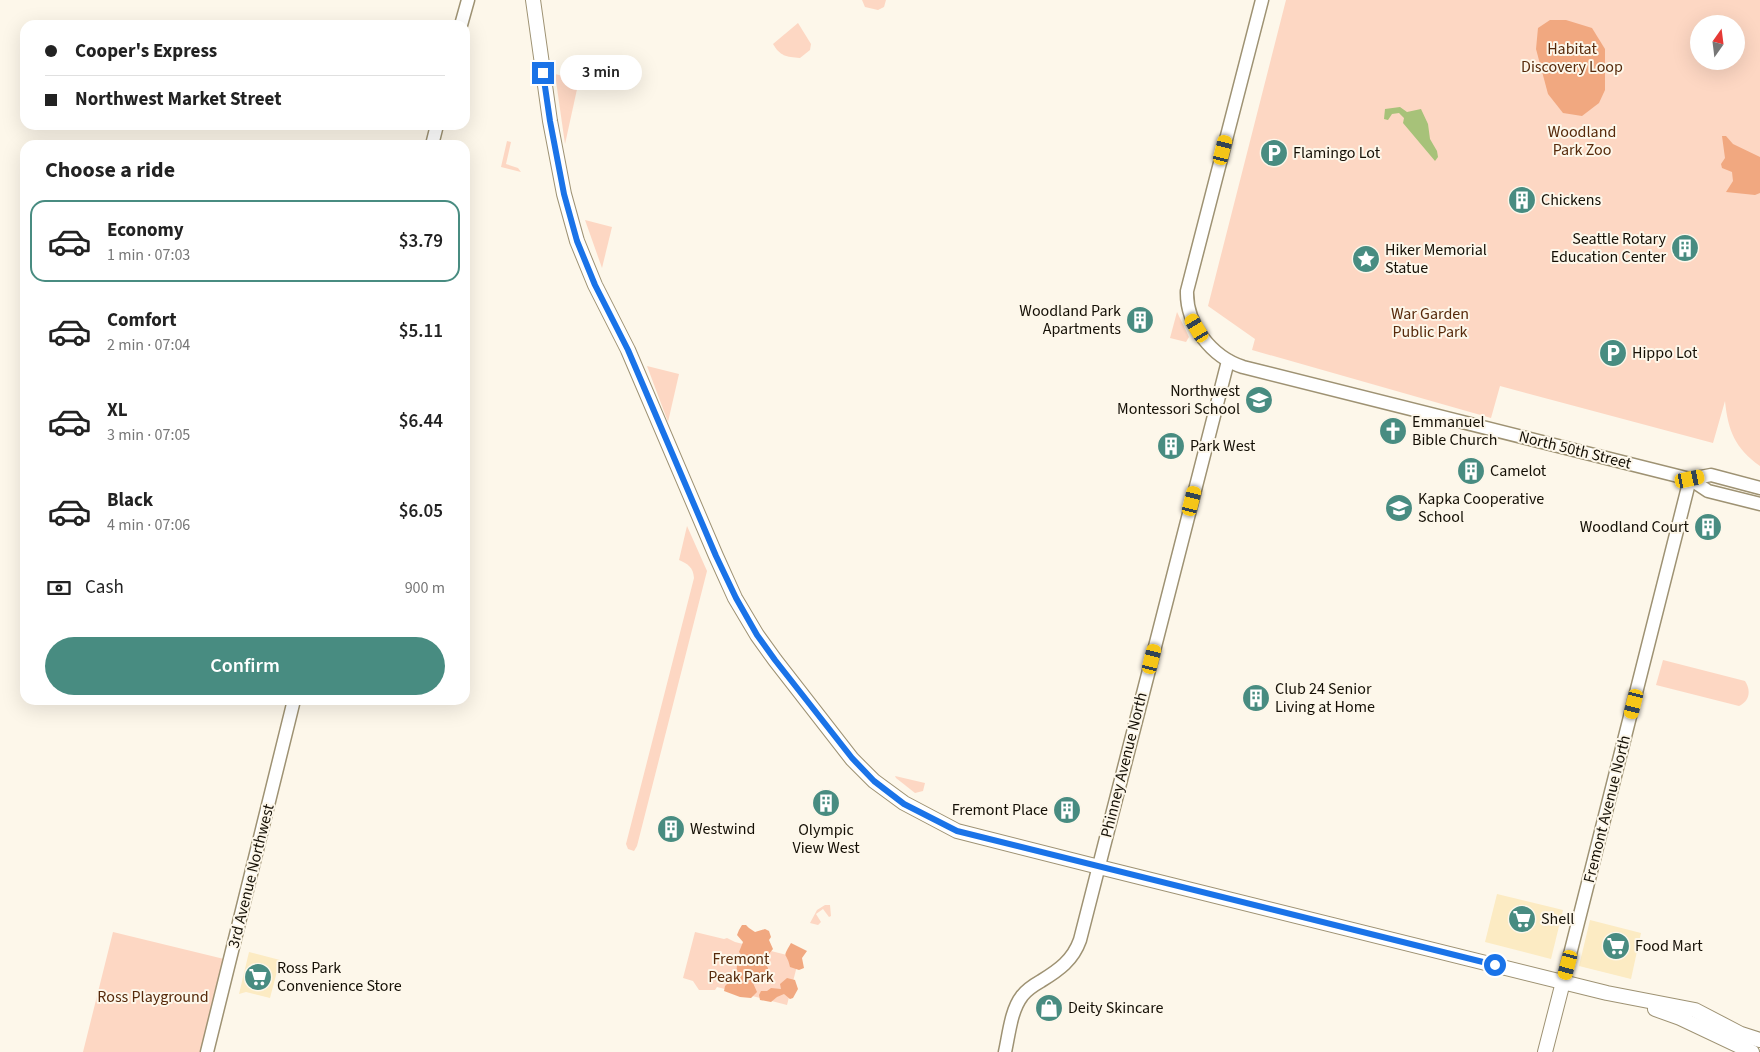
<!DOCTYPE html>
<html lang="en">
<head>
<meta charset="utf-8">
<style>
  :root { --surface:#fff; --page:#f2f2f2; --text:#222; --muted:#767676; --line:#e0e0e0; --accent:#488c81 }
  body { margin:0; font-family:"Source Sans 3",sans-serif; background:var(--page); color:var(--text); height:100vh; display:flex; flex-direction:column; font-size:19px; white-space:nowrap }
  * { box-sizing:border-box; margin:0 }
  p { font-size:16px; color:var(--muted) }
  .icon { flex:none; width:28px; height:28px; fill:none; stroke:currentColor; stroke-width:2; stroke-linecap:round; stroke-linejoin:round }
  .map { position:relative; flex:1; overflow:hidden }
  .panel { position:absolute; left:20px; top:140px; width:450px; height:565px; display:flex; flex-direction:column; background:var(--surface); border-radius:15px; box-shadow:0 5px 20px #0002 }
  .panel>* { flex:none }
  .top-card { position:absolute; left:20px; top:20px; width:450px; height:110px; border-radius:15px; box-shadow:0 5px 20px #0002; display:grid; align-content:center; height:110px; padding:0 25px; background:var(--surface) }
  .needle { width:32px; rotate:14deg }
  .buttons { position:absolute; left:1690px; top:15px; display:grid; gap:10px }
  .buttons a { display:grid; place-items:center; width:55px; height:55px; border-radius:50%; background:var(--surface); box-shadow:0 5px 20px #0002; font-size:25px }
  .end { position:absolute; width:22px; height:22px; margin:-11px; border:6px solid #1a73e8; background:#fff; box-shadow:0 0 0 2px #fff }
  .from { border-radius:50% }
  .bubble { position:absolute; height:35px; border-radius:18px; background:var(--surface); box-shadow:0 5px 20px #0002; font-size:16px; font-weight:600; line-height:35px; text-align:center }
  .car { position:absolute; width:15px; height:30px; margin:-15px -8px; border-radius:6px; box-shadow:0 0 4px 1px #0007; background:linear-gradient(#f5c518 24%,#345 0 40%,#f5c518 0 76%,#345 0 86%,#f5c518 0) }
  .top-card b { display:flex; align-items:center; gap:18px; height:48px; font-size:19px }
  .top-card b+b { border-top:1px solid var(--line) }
  .top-card i { width:12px; height:12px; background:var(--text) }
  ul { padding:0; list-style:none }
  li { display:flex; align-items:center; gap:15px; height:82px; margin:0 10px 8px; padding:0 15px; border:2px solid transparent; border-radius:15px }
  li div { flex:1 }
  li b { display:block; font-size:19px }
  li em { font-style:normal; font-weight:600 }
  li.current { border-color:var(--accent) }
  li>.icon { width:45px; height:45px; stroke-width:1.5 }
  h2 { padding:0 25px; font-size:22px; line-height:60px }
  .pay { display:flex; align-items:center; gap:12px; height:55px; padding:0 25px; font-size:19px }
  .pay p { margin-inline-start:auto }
  .primary-button { display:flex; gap:10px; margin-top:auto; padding:10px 25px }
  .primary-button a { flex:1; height:58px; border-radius:30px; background:var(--accent); color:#fff; font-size:20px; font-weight:600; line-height:58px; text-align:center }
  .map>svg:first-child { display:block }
  .built { fill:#fcebc3 }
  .green { fill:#fdd7c3; fill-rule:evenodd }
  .forest { fill:#f1a880 }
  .water { fill:#a7c279 }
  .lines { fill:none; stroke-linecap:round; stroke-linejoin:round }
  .tertiary-casing { stroke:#9e9273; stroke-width:15 }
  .secondary-casing { stroke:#9e9273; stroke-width:16 }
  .tertiary { stroke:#fff; stroke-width:12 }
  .secondary { stroke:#fff; stroke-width:14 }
  .route { stroke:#1a73e8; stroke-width:6 }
  .labels { text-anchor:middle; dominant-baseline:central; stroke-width:4; stroke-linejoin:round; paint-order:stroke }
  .park-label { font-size:16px; fill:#572a0b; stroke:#fdf7ea }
  .poi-label { font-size:16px; fill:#140f05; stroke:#fdf7ea; text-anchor:start }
  .street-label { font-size:16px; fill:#140f05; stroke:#fdf7ea }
</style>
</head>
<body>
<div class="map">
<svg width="1760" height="1052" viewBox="0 0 1760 1052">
  <rect width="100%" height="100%" fill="#fdf7ea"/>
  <g class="built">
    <polygon points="1497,894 1563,910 1551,959 1485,942"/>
    <polygon points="1590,920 1641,933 1631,979 1579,966"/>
    <polygon points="249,952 280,960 270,998 246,992 239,994"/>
  </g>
  <g class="green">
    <polygon points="862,0 886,0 884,7 878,10 865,7"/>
    <path d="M 1286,0 L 1760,0 L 1760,466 C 1735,448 1728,431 1725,401 L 1713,443 L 1500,386 L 1491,418 L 1252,350 L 1255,339 L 1208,306 ZM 1699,24 L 1736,24 L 1736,61 L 1699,61 Z"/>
    <path d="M 798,23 L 811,44 L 810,50 L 800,58 C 786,57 780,56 773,44 Z"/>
    <polygon points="555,74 579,80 565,144"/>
    <polygon points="507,141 511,142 506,164 518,168 521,172 501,167"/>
    <polygon points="585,220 612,227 602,268"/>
    <polygon points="1177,312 1189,337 1186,342 1170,338"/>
    <polygon points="647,366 679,374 668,422"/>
    <path d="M 687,526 L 707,571 L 637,846 L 634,851 L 628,849 L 626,844 L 694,578 C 693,567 688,564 679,560 Z"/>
    <path d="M 1663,660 L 1745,681 C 1751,690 1750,701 1739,706 L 1656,685 Z"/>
    <polygon points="895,776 925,783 923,791 915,793 896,778"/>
    <polygon points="825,905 830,905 831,916 829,917 823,909 816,914 821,922 818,925 810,923 817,910"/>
    <polygon points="113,932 224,959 201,1052 83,1052"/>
    <polygon points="695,932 724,939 727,938 735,942 799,958 787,1005 717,987 715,990 699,990 693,981 683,978"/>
  </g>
  <g class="forest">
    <polygon points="1550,20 1566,20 1592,28 1605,49 1605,90 1599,103 1582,116 1563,113 1548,94 1536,49 1538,28"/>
    <polygon points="1722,136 1726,136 1733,144 1760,157 1760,193 1755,195 1726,192 1733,181 1732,172 1722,168 1721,164 1725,158"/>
    <polygon points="742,925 746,925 749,928 755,932 765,929 769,931 771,937 769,940 773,949 763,961 768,968 768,972 759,974 761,978 754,980 753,983 757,992 751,998 740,997 724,991 725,986 736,975 737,965 747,966 748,963 739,952 743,942 737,935 739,930"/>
    <path d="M 791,943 L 807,951 L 802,958 L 804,968 L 799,970 L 790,967 C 787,951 781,960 791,943 Z"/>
    <polygon points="787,978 795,980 798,989 793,998 790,999 784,994 777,997 771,1002 760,1000 759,995 761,991 767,991 771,988 781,989 780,984"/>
  </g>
  <polygon class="water" points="1400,107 1407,112 1421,109 1428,124 1430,139 1437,151 1438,157 1435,161 1403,123 1404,118 1399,113 1392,114 1388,120 1384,119 1385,109"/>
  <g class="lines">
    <g class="tertiary-casing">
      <g id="tertiary">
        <path d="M 1262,0 L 1187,291 C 1186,325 1212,357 1243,367 L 1690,479 L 1708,491 L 1760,504"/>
        <polyline points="461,25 468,0"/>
        <polyline points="432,145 437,125"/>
        <polyline points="1690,479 1711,475 1760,488"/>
        <polyline points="1563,982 1690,479"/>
        <polyline points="207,1052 294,700"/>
        <path d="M 1005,1052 C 1009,1034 1011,1010 1022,996 C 1027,989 1034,985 1041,981 C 1059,970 1073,960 1080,940 L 1228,361"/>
      </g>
    </g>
    <g class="secondary-casing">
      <g id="secondary">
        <polyline points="533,0 550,121 564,194 577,241 595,285 628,350 716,556 735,598 757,635 775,660 852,759 874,781 904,803 957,831 1111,870 1607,993 1695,1010 1741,1034 1760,1040"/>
        <polyline points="1655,1009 1680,1018 1752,1052"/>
        <polyline points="1545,1052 1563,982"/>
      </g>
    </g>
    <use href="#tertiary" class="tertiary"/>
    <use href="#secondary" class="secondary"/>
  </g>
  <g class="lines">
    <polyline class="route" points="543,73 550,121 564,194 577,241 595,285 628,350 716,556 736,598 757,635 775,660 852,758 874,781 904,804 957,831 1495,965"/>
  </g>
  <defs>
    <g id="parking-disc" transform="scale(1.4375)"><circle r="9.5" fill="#488c81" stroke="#fdf7ea"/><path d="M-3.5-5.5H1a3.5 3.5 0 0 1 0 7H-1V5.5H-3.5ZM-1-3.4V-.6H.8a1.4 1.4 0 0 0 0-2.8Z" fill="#fff"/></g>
    <g id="building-disc" transform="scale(1.4375)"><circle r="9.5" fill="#488c81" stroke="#fdf7ea"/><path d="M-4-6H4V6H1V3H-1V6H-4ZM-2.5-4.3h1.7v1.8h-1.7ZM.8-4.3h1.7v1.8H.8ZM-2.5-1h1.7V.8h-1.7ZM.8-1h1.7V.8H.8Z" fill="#fff"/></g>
    <g id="sight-disc" transform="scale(1.4375)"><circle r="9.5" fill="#488c81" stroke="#fdf7ea"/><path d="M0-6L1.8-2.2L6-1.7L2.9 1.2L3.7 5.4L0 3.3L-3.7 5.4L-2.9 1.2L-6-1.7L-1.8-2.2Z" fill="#fff"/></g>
    <g id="school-disc" transform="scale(1.4375)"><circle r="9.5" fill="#488c81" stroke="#fdf7ea"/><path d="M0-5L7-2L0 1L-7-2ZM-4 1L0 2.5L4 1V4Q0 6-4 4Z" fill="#fff"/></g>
    <g id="church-disc" transform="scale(1.4375)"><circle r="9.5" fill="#488c81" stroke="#fdf7ea"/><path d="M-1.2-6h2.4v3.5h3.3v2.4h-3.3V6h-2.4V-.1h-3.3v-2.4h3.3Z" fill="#fff"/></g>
    <g id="supermarket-disc" transform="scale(1.4375)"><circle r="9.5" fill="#488c81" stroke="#fdf7ea"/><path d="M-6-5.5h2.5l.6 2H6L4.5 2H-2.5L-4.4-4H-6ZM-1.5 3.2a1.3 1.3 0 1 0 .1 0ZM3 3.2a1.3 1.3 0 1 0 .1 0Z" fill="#fff"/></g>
    <g id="shop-disc" transform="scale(1.4375)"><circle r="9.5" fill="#488c81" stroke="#fdf7ea"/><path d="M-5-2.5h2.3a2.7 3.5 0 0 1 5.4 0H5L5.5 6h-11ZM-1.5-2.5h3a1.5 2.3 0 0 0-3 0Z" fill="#fff"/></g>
  </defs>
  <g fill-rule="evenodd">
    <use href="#parking-disc" x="1274" y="153"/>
    <use href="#building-disc" x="1522" y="200"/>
    <use href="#building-disc" x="1685" y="248"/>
    <use href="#sight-disc" x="1366" y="259"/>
    <use href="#building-disc" x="1140" y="320"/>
    <use href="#parking-disc" x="1613" y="353"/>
    <use href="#school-disc" x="1259" y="400"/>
    <use href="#church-disc" x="1393" y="431"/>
    <use href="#building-disc" x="1171" y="446"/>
    <use href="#building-disc" x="1471" y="471"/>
    <use href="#school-disc" x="1399" y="508"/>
    <use href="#building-disc" x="1708" y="527"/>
    <use href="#building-disc" x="1256" y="698"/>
    <use href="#building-disc" x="826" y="803"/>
    <use href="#building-disc" x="1067" y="810"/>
    <use href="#building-disc" x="671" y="829"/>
    <use href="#supermarket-disc" x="1522" y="919"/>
    <use href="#supermarket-disc" x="1616" y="946"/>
    <use href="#supermarket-disc" x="258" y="977"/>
    <use href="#shop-disc" x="1049" y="1008"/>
  </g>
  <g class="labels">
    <g class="park-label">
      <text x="1572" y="49">Habitat<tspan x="1572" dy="18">Discovery Loop</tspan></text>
      <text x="1582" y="132">Woodland<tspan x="1582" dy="18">Park Zoo</tspan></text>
      <text x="1430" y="314">War Garden<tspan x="1430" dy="18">Public Park</tspan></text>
      <text x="741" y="959">Fremont<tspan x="741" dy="18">Peak Park</tspan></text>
      <text x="153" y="997">Ross Playground</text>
    </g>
    <g class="poi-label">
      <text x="1293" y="153">Flamingo Lot</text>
      <text x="1541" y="200">Chickens</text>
      <text x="1666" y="239" text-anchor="end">Seattle Rotary<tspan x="1666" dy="18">Education Center</tspan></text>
      <text x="1385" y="250">Hiker Memorial<tspan x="1385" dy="18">Statue</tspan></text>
      <text x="1121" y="311" text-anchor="end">Woodland Park<tspan x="1121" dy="18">Apartments</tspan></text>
      <text x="1632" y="353">Hippo Lot</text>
      <text x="1240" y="391" text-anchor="end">Northwest<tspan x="1240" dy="18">Montessori School</tspan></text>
      <text x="1412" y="422">Emmanuel<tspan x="1412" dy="18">Bible Church</tspan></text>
      <text x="1190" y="446">Park West</text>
      <text x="1490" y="471">Camelot</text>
      <text x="1418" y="499">Kapka Cooperative<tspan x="1418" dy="18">School</tspan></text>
      <text x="1689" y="527" text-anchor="end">Woodland Court</text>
      <text x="1275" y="689">Club 24 Senior<tspan x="1275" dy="18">Living at Home</tspan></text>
      <text x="1048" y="810" text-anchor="end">Fremont Place</text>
      <text x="690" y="829">Westwind</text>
      <text x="826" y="830" text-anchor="middle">Olympic<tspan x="826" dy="18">View West</tspan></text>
      <text x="1541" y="919">Shell</text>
      <text x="1635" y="946">Food Mart</text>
      <text x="277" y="968">Ross Park<tspan x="277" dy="18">Convenience Store</tspan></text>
      <text x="1068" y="1008">Deity Skincare</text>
    </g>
    <g class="street-label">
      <text transform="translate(1575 450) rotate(14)">North 50th Street</text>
      <text transform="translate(1124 765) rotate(-76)">Phinney Avenue North</text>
      <text transform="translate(1607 809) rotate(-76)">Fremont Avenue North</text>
      <text transform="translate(251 876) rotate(-76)">3rd Avenue Northwest</text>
    </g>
  </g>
</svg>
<div class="buttons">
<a><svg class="needle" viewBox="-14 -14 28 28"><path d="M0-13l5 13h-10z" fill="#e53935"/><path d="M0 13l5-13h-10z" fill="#767676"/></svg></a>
</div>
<i class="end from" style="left:1495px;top:965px"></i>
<i class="end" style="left:543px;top:73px"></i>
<div class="bubble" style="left:560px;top:55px;width:82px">3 min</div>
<i class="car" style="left:1223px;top:150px;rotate:14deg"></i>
<i class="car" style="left:1197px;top:328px;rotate:329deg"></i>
<i class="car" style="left:1690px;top:479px;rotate:78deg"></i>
<i class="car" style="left:1192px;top:501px;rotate:14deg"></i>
<i class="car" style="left:1152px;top:659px;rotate:14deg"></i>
<i class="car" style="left:1634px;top:704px;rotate:194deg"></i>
<i class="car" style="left:1568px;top:965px;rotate:195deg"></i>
<div class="top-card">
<b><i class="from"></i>Cooper's Express</b>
<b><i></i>Northwest Market Street</b>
</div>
<section class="panel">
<h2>Choose a ride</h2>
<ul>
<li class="current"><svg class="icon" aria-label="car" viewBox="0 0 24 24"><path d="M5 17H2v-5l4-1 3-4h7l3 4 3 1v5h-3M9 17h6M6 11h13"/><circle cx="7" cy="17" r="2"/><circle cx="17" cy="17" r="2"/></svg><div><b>Economy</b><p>1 min · 07:03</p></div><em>$3.79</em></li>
<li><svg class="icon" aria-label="car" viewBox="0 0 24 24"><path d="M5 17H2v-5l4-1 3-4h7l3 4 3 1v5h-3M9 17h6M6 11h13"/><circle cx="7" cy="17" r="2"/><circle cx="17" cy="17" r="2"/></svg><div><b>Comfort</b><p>2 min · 07:04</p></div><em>$5.11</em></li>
<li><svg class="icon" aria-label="car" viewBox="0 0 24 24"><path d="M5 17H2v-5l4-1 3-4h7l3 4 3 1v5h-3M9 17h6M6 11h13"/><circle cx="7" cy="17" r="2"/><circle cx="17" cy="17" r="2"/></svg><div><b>XL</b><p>3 min · 07:05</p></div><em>$6.44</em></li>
<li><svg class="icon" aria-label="car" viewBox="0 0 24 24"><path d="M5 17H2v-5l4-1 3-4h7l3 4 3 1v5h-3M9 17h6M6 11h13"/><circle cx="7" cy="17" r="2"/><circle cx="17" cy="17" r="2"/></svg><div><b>Black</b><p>4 min · 07:06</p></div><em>$6.05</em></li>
</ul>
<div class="pay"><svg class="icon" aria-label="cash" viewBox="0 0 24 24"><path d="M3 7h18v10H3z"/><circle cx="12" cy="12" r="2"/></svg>Cash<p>900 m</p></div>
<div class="primary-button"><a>Confirm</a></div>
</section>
</div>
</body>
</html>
